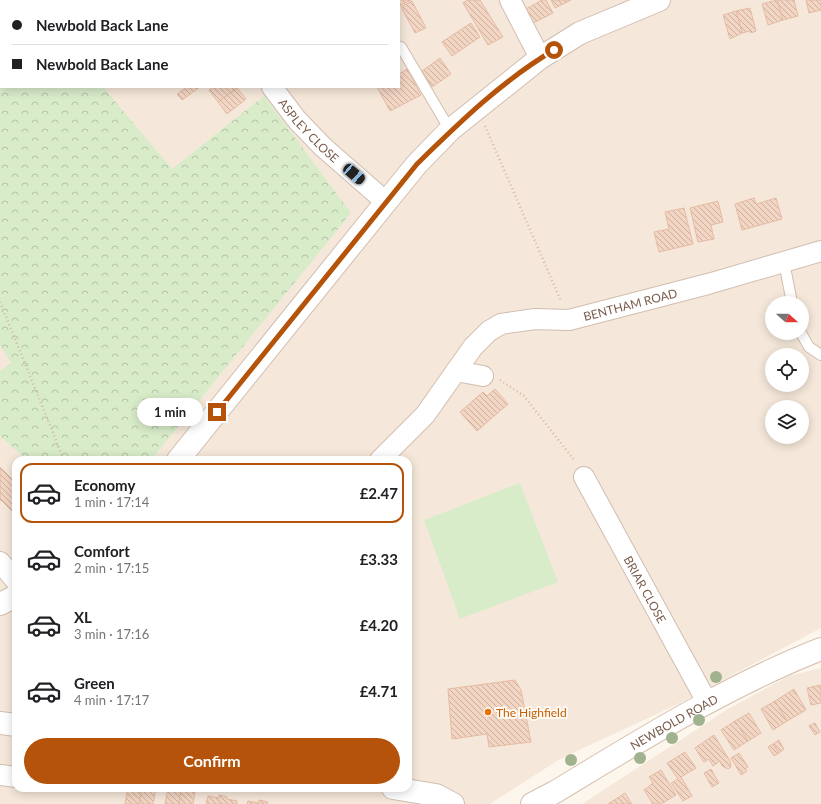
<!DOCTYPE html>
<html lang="en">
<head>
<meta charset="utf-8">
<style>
  :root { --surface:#fff; --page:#f2f2f2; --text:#202124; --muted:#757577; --line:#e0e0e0; --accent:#b45309 }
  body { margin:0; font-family:Lato,sans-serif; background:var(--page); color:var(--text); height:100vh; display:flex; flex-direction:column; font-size:15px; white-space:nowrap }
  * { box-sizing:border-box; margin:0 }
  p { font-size:13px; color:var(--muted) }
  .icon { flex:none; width:22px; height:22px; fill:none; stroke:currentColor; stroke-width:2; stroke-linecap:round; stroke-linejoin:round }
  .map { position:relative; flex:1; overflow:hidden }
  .side { position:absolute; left:12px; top:456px; width:400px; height:336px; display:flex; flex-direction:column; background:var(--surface); border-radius:12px; box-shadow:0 2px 10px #0003 }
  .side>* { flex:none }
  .top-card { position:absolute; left:0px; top:0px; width:400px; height:88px; box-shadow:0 2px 10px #0003; display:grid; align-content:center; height:88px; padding:0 12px; background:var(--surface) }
  .needle { width:26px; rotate:111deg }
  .tools { position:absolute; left:765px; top:296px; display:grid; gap:8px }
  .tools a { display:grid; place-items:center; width:44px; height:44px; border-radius:50%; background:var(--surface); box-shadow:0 2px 10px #0003; font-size:20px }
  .end { position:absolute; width:18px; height:18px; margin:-9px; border:5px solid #b45309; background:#fff; box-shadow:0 0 0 2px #fff }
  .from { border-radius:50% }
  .bubble { position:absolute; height:28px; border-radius:14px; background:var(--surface); box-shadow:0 2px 10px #0003; font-size:13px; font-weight:700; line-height:28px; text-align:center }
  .car { position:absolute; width:12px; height:24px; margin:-12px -6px; border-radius:5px; box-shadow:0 0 3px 1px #0007; background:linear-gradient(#222 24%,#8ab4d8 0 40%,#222 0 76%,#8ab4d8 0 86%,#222 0) }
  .top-card b { display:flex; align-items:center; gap:14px; height:38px; font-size:15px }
  .top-card b+b { border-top:1px solid var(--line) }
  .top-card i { width:10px; height:10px; background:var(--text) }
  ul { padding:7px 0 0; list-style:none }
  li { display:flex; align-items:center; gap:12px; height:60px; margin:0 8px 6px; padding:0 4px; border:2px solid transparent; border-radius:12px }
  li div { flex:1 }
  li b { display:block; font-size:15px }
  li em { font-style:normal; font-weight:700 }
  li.selected { border-color:var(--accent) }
  li>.icon { width:36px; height:36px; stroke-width:1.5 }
  .cta { display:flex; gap:8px; margin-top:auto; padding:8px 12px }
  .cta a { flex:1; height:46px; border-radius:24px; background:var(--accent); color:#fff; font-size:16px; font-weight:700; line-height:46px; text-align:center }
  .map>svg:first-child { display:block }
  .residential { fill:#f5e8da; fill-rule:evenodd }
  .grass { fill:#d8ecc9 }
  .park { fill:url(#park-crowns) }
  .building { fill:url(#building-back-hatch); stroke:#e6bba3 }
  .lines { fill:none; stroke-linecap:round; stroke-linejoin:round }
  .service-casing { stroke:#d1beb0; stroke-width:12 }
  .minor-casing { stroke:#d1beb0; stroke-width:22 }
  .tertiary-casing { stroke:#d1beb0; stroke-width:24 }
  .secondary-casing { stroke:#d6c0b0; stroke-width:24 }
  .path { stroke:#d9b8a5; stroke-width:2.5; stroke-dasharray:1 3; stroke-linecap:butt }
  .service { stroke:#fff; stroke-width:10 }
  .minor { stroke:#fff; stroke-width:20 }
  .tertiary { stroke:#fff; stroke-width:22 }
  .secondary { stroke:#fff; stroke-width:22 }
  .tree { fill:#a0b28e }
  .route { stroke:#b45309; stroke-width:5 }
  .food-dot { fill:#e8710a; stroke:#fffaf3; stroke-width:1.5 }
  .labels { text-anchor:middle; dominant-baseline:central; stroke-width:4; stroke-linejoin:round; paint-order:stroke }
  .street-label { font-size:12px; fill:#7a5c4d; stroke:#fffaf3 }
  .food-label { font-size:12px; fill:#c56008; stroke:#fffaf3; text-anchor:start }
</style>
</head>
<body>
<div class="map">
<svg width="821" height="804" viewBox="0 0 821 804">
  <defs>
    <pattern id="park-crowns" width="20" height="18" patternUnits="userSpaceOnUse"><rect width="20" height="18" fill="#d8ecc9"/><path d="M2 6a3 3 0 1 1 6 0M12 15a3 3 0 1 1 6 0" fill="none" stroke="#b4c2a5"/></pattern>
    <pattern id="building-back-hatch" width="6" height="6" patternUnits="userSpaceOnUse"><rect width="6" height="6" fill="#f3d5c3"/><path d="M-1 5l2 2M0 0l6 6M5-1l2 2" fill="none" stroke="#cab0a1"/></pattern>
  </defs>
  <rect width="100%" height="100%" fill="#fdf6ec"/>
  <g class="residential">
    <path d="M 0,0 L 821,0 L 821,628 L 676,705 L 560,759 L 490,804 L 0,804 ZM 1,1 L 399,1 L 399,87 L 1,87 ZM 772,303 L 802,303 L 802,333 L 772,333 ZM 772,355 L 802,355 L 802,385 L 772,385 ZM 772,407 L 802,407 L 802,437 L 772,437 ZM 16,460 L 408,460 L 408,788 L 16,788 Z"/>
    <polygon points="821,668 821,804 582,804 728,709 789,676"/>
  </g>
  <polygon class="grass" points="520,483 558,582 460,619 424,520"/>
  <polygon class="park" points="0,0 31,1 1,1 1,87 103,87 172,169 264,96 351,213 151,460 27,460 0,436 0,371 11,363 0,345"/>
  <g class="building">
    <polygon points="395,0 411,0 399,6 399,1"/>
    <polygon points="467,0 480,0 503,37 488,45 463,3"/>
    <polygon points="542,0 546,0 553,13 533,23 526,9"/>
    <polygon points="551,0 571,0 555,8"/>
    <polygon points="777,0 794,0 798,16 783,20"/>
    <polygon points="777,0 783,20 768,25 762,4"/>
    <polygon points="806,0 821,0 821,10 809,13"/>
    <polygon points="412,1 426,28 415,33 401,7"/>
    <polygon points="750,8 756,31 751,33 750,31 742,33 736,11"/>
    <polygon points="736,11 742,33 730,39 723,15"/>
    <polygon points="471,23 480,37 452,56 442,42"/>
    <polygon points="440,58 451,74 432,87 422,71"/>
    <polygon points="407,69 421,95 390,111 377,87 399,87 399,74"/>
    <polygon points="187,87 200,87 182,100 177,94"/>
    <polygon points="213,87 236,87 237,88 218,102 209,90"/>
    <polygon points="237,88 246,99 227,114 218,102"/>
    <polygon points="754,198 756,204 776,198 782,219 742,230 735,204"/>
    <polygon points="718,201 723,222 711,225 714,239 698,242 690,208"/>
    <polygon points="684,208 693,244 659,252 654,232 669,229 665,212"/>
    <polygon points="495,389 508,404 477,431 460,412 483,392 487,396"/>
    <polygon points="0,467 16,483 16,515 1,500 0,501"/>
    <polygon points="515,680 521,690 531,742 489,747 487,734 452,739 448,689"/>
    <polygon points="821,685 821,703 811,705 807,688"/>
    <polygon points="794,689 806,710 787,721 775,701"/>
    <polygon points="775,701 787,721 773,730 761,709"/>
    <polygon points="749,713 761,733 748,741 735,721"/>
    <polygon points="735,721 748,741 734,750 721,730"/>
    <polygon points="815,723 820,732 815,735 809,726"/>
    <polygon points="714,735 730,761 731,767 728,769 722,766 720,761 713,766 709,759 704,762 695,748"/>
    <polygon points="779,740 784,749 779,753 773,744"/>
    <polygon points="773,744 779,753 774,756 768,747"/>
    <polygon points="685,752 696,768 681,777 692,796 683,801 671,783 678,779 667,763"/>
    <polygon points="739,753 748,767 745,769 747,771 741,775 731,758"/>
    <polygon points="711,769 719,783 712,787 704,773"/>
    <polygon points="661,770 676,795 661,804 653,804 644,790 653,783 649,777"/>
    <polygon points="128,788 142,788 139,804 125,804"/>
    <polygon points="142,788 156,788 153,804 139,804"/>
    <polygon points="168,788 181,790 179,804 165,804"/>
    <polygon points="181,790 195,792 193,804 179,804"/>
    <polygon points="625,793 632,804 608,804"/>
    <polygon points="219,795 227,797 227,799 237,801 237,804 206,804 208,796 219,798"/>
    <polygon points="259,800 268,802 267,804 247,804 248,801 259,803"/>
  </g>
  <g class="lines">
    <g class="service-casing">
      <g id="service">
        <polyline points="401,47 450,130"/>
        <polyline points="784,262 792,303"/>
        <polyline points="801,333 809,347 821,355"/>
      </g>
    </g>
    <g class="minor-casing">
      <g id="minor">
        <polyline points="204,0 205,1"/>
        <polyline points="510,0 540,58"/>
        <path id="s1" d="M 272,87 L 297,120 L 323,147 L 386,202"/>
        <path id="s2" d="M 483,376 L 456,371 L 473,347 L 489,331 L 501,324 L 535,319 L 569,320 L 708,284 L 821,251"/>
        <polyline points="380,460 425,415 456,371"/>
        <path id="s3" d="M 584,477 L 707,702"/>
        <polyline points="0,562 16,581"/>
        <polyline points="0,775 16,777"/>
      </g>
    </g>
    <g class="tertiary-casing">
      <g id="tertiary">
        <polyline points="178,460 386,202 417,164 450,130 540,58 580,33 659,0"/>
        <polyline points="0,604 16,596"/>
        <polyline points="0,723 16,725"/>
        <polyline points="393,788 436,795 453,804"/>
      </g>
    </g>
    <g class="secondary-casing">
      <g id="secondary">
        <path id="s4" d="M 532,804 L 555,792 C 641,740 727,686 821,649"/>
      </g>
    </g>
    <g class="path">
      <polyline points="485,126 561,301"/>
      <polyline points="0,302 64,460"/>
      <polyline points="500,380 524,396 575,461"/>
    </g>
    <use href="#service" class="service"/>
    <use href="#minor" class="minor"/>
    <use href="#tertiary" class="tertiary"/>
    <use href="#secondary" class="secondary"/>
  </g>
  <g class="tree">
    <circle cx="716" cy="677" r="6"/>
    <circle cx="699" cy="720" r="6"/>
    <circle cx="672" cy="738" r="6"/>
    <circle cx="640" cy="758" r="6"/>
    <circle cx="571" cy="760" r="6"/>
  </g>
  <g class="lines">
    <path class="route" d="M 217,412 L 417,164 C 459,123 503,80 554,50"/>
  </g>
  <circle class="food-dot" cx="488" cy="712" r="4"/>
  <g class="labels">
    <g class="street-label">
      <text stroke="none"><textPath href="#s1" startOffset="57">ASPLEY CLOSE</textPath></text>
      <text stroke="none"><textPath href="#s2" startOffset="225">BENTHAM ROAD</textPath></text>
      <text stroke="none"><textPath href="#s3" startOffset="128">BRIAR CLOSE</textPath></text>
      <text stroke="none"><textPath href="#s4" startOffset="164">NEWBOLD ROAD</textPath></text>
    </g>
    <g class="food-label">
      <text x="496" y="712">The Highfield</text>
    </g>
  </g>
</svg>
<div class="tools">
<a><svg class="needle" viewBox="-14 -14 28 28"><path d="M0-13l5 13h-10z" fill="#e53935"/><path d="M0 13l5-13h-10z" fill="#757577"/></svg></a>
<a><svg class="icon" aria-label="locate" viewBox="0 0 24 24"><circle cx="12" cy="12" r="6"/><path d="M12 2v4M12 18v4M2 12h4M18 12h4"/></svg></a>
<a><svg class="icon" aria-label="layers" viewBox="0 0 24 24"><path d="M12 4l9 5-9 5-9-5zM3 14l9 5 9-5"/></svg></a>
</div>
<i class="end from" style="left:554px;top:50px"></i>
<i class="end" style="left:217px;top:412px"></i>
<div class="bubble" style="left:137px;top:398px;width:66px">1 min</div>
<i class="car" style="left:354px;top:174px;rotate:131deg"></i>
<div class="top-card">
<b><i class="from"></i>Newbold Back Lane</b>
<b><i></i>Newbold Back Lane</b>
</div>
<section class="side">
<ul>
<li class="selected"><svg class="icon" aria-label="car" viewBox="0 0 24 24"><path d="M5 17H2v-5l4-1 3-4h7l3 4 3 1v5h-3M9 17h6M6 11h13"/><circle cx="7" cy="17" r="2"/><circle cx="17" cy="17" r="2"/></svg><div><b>Economy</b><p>1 min · 17:14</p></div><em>£2.47</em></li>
<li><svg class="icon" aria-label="car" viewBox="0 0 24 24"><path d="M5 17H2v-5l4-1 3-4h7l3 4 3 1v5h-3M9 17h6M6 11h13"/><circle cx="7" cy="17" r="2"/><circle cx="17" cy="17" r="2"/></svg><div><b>Comfort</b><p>2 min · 17:15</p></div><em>£3.33</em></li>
<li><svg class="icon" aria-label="car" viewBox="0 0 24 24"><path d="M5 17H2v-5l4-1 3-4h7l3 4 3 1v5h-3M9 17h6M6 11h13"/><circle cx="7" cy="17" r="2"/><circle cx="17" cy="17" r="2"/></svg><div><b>XL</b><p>3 min · 17:16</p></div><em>£4.20</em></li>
<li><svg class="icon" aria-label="car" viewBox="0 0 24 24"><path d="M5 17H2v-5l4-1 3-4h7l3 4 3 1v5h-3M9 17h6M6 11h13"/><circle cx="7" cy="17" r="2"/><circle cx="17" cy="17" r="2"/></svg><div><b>Green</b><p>4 min · 17:17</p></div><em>£4.71</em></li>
</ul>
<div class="cta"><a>Confirm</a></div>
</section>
</div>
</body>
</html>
